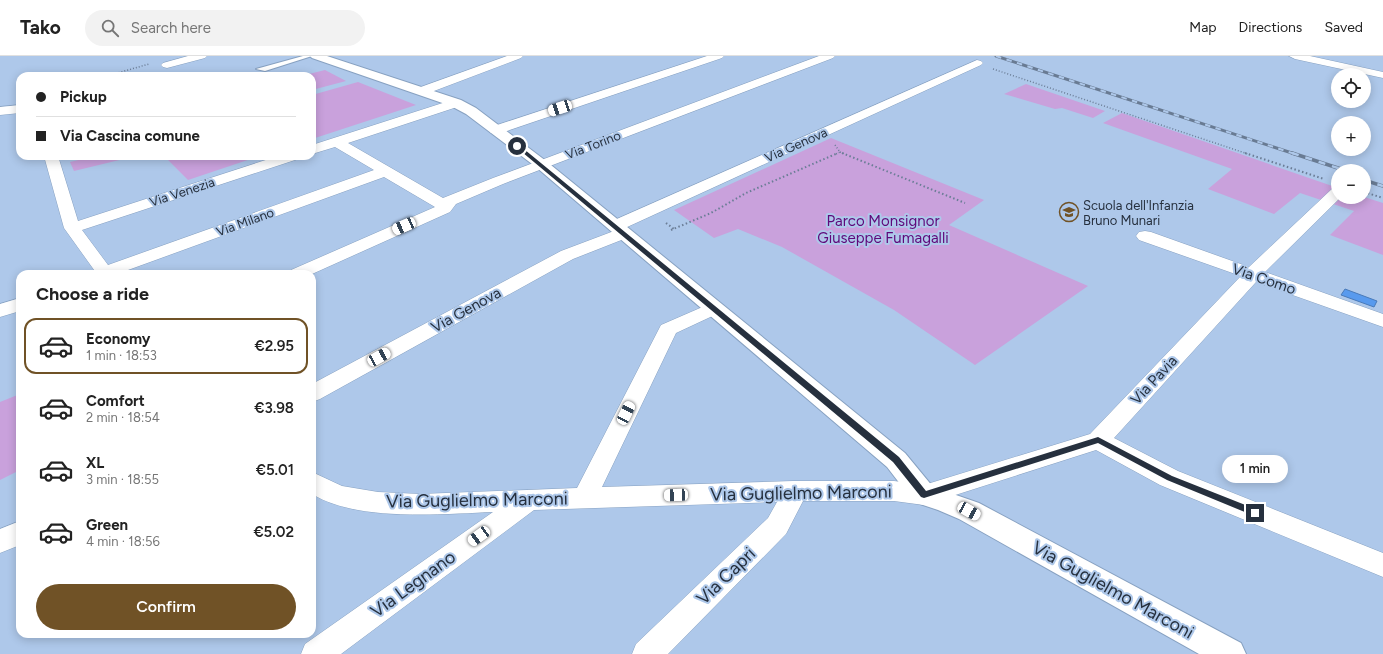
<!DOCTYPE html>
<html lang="en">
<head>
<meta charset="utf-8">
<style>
  :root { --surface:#fff; --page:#f2f2f2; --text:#222; --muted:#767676; --line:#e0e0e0; --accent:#705226 }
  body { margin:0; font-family:Figtree,sans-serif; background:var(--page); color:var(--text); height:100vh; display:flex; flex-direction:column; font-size:15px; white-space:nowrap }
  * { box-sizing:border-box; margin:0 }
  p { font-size:13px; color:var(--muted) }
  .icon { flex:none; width:22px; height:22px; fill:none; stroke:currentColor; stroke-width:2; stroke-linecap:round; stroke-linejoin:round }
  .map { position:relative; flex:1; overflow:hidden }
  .drawer { position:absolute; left:16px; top:214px; width:300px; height:368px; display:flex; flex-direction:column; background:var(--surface); border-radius:12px; box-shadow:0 2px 10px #0003 }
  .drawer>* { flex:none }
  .top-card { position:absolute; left:16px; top:16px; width:300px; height:88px; border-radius:12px; box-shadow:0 2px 10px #0003; display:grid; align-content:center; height:88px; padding:0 20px; background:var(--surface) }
  .fabs { position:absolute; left:1331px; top:12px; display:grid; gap:8px }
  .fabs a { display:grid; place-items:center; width:40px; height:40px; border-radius:50%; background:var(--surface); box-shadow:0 2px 10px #0003; font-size:20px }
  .end { position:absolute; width:18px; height:18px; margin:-9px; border:5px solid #26303e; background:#fff; box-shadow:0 0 0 2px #fff }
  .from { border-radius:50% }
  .bubble { position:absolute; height:28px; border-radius:14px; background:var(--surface); box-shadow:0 2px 10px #0003; font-size:13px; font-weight:600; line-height:28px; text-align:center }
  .car { position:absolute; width:12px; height:24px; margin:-12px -6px; border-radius:5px; box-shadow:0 0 3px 1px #0007; background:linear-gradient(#fff 24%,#345 0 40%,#fff 0 76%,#345 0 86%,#fff 0) }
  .top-card b { display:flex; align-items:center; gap:14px; height:38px; font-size:15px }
  .top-card b+b { border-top:1px solid var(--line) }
  .top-card i { width:10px; height:10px; background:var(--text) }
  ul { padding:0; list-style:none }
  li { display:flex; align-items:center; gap:12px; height:56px; margin:0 8px 6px; padding:0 12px; border:2px solid transparent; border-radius:12px }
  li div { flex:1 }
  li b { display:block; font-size:15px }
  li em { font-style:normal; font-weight:600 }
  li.current { border-color:var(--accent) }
  li>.icon { width:36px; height:36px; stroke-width:1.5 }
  h2 { padding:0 20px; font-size:18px; line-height:48px }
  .cta { display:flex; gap:8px; margin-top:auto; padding:8px 20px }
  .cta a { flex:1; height:46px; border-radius:24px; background:var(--accent); color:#fff; font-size:16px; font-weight:600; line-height:46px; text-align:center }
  header { display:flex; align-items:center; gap:24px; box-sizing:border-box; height:56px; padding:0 20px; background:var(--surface); border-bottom:1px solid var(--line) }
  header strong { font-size:19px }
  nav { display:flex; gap:22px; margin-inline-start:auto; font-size:14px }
  .search { width:280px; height:36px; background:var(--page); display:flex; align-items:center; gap:10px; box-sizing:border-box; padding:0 14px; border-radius:22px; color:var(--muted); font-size:15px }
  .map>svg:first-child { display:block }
  .green { fill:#c9a1dc }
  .water { fill:#589aee; stroke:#497ab9 }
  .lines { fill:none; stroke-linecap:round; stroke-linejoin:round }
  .service-casing { stroke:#87a1c1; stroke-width:2 }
  .minor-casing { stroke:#87a1c1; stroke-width:1 }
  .tertiary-casing { stroke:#87a1c1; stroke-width:2 }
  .path-far1 { stroke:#6b7d96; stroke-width:1.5; stroke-dasharray:1 2; stroke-linecap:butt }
  .path { stroke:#6b7d96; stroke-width:2; stroke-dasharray:1.5 2.5; stroke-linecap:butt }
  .service { fill:#fff; fill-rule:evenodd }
  .minor { fill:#fff; fill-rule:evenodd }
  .tertiary { fill:#fff; fill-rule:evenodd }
  .rail-far1-casing { stroke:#697b93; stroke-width:3 }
  .rail-casing { stroke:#697b93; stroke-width:3.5 }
  .rail-far1 { stroke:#aec8ea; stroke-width:2; stroke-dasharray:5.5; stroke-linecap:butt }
  .rail { stroke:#aec8ea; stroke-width:2.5; stroke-dasharray:7; stroke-linecap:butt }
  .route { fill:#26303e }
  .labels { text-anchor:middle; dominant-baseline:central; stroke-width:4; stroke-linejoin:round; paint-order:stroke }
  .far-street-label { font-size:13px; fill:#26303e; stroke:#aec8ea }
  .far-poi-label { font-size:13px; fill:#26303e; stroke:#aec8ea; text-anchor:start }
  .park-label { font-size:15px; fill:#5f087a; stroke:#aec8ea }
  .street-label { font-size:15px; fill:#26303e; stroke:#aec8ea }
  .near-street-label { font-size:18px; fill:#26303e; stroke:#aec8ea }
</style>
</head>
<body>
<header>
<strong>Tako</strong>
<div class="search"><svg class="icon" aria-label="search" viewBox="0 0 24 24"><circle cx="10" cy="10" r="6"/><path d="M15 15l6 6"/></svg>Search here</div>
<nav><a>Map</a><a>Directions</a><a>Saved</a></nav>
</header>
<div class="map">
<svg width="1383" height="598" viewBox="0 0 1383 598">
  <rect width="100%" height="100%" fill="#aec8ea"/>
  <g class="green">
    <polygon points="325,14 346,25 312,34 312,20 301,20"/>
    <polygon points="358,26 416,49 312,83 312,39"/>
    <polygon points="1026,28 1105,55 1093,62 1062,52 1055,53 1004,38"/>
    <polygon points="1122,57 1338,132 1338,141 1364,141 1383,147 1383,199 1330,179 1354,155 1300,137 1274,158 1208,133 1232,113 1103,67"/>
    <polygon points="831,82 984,144 949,169 1088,230 975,309 894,254 782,191 738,173 714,182 674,154"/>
    <polygon points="95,100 136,100 74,115 70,106"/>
    <polygon points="164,100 260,100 188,124"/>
    <polygon points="20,338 20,414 0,424 0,346"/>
  </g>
  <polygon class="water" points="1345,233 1377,245 1374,251 1341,239"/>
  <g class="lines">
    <g class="service-casing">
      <polygon id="service" points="303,0 312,0 265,15 256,13"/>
    </g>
    <g class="minor-casing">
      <g id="minor">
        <polygon points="188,0 207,0 205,2 167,12 163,11 161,9 163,7"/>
        <polygon points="507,0 523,0 521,2 426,38 418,38 416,35 418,32"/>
        <polygon points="707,0 724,0 722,2 501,77 491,77 489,74 491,71"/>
        <polygon points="819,0 835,0 833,2 503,128 456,148 450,156 312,218 288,218 291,214 435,151 384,121 117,218 97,218 64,172 44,100 58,100 78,165 278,100 300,100 298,103 82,174 108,209 374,114 335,91 312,98 312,89 452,44 460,44 462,47 460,50 348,87 443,142 493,122"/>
        <polygon points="1289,0 1310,0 1383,16 1383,22 1295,3"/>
        <polygon points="977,4 981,5 983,7 981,9 625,172 629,173 631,177 629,181 573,203 320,343 312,346 312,328 561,195 614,175 610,174 608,170 610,166"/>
        <polygon points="20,49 20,57 0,59 0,51"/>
        <path d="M 1338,130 L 1338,141 L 1341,141 L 1265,216 L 1383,258 L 1383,271 L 1256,226 L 1114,382 L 1178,415 L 1383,497 L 1383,521 L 1160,429 L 1096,394 L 924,449 L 894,445 L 803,445 L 786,478 L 668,598 L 632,598 L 636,588 L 768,462 L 777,446 L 534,454 L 341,598 L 301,598 L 305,588 L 493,456 C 441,458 358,466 312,438 L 312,416 L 342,430 L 378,436 L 420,438 L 577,432 L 661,269 L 714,246 L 721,248 L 724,252 L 721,256 L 676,277 L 602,431 L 793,425 L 894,425 L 924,429 L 1090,378 L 1241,220 L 1139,184 L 1136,180 L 1139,176 L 1145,175 L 1151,176 L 1249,211 L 1333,132 Z"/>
        <polygon points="20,242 20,255 0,261 0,248"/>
        <polygon points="20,465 20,489 0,497 0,473"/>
      </g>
    </g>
    <g class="tertiary-casing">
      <polygon id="tertiary" points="310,0 327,0 461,44 476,52 546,105 905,397 933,431 979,447 1241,587 1246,598 1199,598 959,463 938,454 914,446 887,411 536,111 466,58 451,50 312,2"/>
    </g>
    <g class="path-far1">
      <polyline points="993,13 1248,98"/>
      <polyline points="107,20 149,8"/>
      <polyline points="835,89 840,96 836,98"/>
      <polyline points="840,96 845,98"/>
    </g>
    <g class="path">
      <polyline points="842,97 965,147"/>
      <polyline points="1245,97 1324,123"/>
      <polyline points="1364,136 1383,142"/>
      <polyline points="666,167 674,173"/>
      <polyline points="671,174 711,157 746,137 838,97"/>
    </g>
    <use href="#service" class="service"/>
    <use href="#minor" class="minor"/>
    <use href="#tertiary" class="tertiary"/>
    <g class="rail-far1-casing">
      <polyline id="rail-far1" points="996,0 1295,98"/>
    </g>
    <g class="rail-casing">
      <g id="rail">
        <polyline points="1292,97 1347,115"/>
        <polyline points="1364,124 1383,130"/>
      </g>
    </g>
    <use href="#rail-far1" class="rail-far1"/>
    <use href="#rail" class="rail"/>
  </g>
  <polygon class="route" points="516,89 519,89 899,401 926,435 1098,381 1172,420 1258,454 1259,457 1258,459 1252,459 1167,424 1098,387 924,442 921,441 893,406 516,91"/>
  <defs>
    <g id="school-ring" transform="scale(1)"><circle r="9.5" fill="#aec8ea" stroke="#705226" stroke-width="1.5"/><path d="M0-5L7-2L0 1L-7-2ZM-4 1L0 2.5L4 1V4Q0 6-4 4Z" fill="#705226"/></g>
  </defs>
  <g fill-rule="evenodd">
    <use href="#school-ring" x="1069" y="156"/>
  </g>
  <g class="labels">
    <g class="far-street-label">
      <text transform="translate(593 89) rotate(-21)">Via Torino</text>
      <text transform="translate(796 89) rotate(-24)">Via Genova</text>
      <text transform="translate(182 136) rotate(-18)">Via Venezia</text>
      <text transform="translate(245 166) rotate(-20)">Via Milano</text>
    </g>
    <g class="far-poi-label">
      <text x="1083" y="149">Scuola dell'Infanzia<tspan x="1083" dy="15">Bruno Munari</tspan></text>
    </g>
    <g class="park-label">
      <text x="883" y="165">Parco Monsignor<tspan x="883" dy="17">Giuseppe Fumagalli</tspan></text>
    </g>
    <g class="street-label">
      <text transform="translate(1264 223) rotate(19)">Via Como</text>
      <text transform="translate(466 254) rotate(-29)">Via Genova</text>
      <text transform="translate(1154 324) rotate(-47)">Via Pavia</text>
    </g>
    <g class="near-street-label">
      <text transform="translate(801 437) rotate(-1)">Via Guglielmo Marconi</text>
      <text transform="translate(477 444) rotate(-1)">Via Guglielmo Marconi</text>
      <text transform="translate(726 520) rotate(-44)">Via Capri</text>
      <text transform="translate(413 528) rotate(-36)">Via Legnano</text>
      <text transform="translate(1113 534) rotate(29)">Via Guglielmo Marconi</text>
    </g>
  </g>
</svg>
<div class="fabs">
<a><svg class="icon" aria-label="locate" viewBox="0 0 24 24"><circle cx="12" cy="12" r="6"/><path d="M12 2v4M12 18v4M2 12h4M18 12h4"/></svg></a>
<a>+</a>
<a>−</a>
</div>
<i class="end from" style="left:517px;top:90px"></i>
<i class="end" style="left:1255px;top:457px"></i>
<div class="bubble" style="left:1222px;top:399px;width:66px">1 min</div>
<i class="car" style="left:560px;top:52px;rotate:252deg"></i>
<i class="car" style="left:404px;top:170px;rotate:246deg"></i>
<i class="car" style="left:379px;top:301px;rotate:61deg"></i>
<i class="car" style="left:626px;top:357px;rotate:26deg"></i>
<i class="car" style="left:676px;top:439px;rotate:268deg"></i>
<i class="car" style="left:969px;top:455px;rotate:119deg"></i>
<i class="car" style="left:479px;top:480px;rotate:234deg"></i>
<div class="top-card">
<b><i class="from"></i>Pickup</b>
<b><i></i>Via Cascina comune</b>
</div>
<section class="drawer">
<h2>Choose a ride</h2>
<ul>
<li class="current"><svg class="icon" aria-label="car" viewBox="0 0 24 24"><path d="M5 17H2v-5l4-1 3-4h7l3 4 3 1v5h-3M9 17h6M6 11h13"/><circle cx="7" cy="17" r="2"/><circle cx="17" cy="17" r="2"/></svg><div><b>Economy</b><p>1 min · 18:53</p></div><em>€2.95</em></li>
<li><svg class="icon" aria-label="car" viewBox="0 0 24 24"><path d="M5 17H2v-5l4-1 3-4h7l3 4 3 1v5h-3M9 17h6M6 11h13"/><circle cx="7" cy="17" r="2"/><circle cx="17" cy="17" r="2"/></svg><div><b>Comfort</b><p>2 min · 18:54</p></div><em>€3.98</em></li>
<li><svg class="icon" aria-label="car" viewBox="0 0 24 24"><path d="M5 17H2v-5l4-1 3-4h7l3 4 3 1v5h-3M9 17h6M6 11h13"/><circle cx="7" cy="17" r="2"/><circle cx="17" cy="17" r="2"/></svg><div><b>XL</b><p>3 min · 18:55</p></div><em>€5.01</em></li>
<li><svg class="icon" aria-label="car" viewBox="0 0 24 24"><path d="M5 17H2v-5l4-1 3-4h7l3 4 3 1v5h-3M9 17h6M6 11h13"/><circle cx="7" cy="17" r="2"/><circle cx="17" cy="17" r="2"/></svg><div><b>Green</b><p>4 min · 18:56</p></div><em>€5.02</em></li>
</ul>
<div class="cta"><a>Confirm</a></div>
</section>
</div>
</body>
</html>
